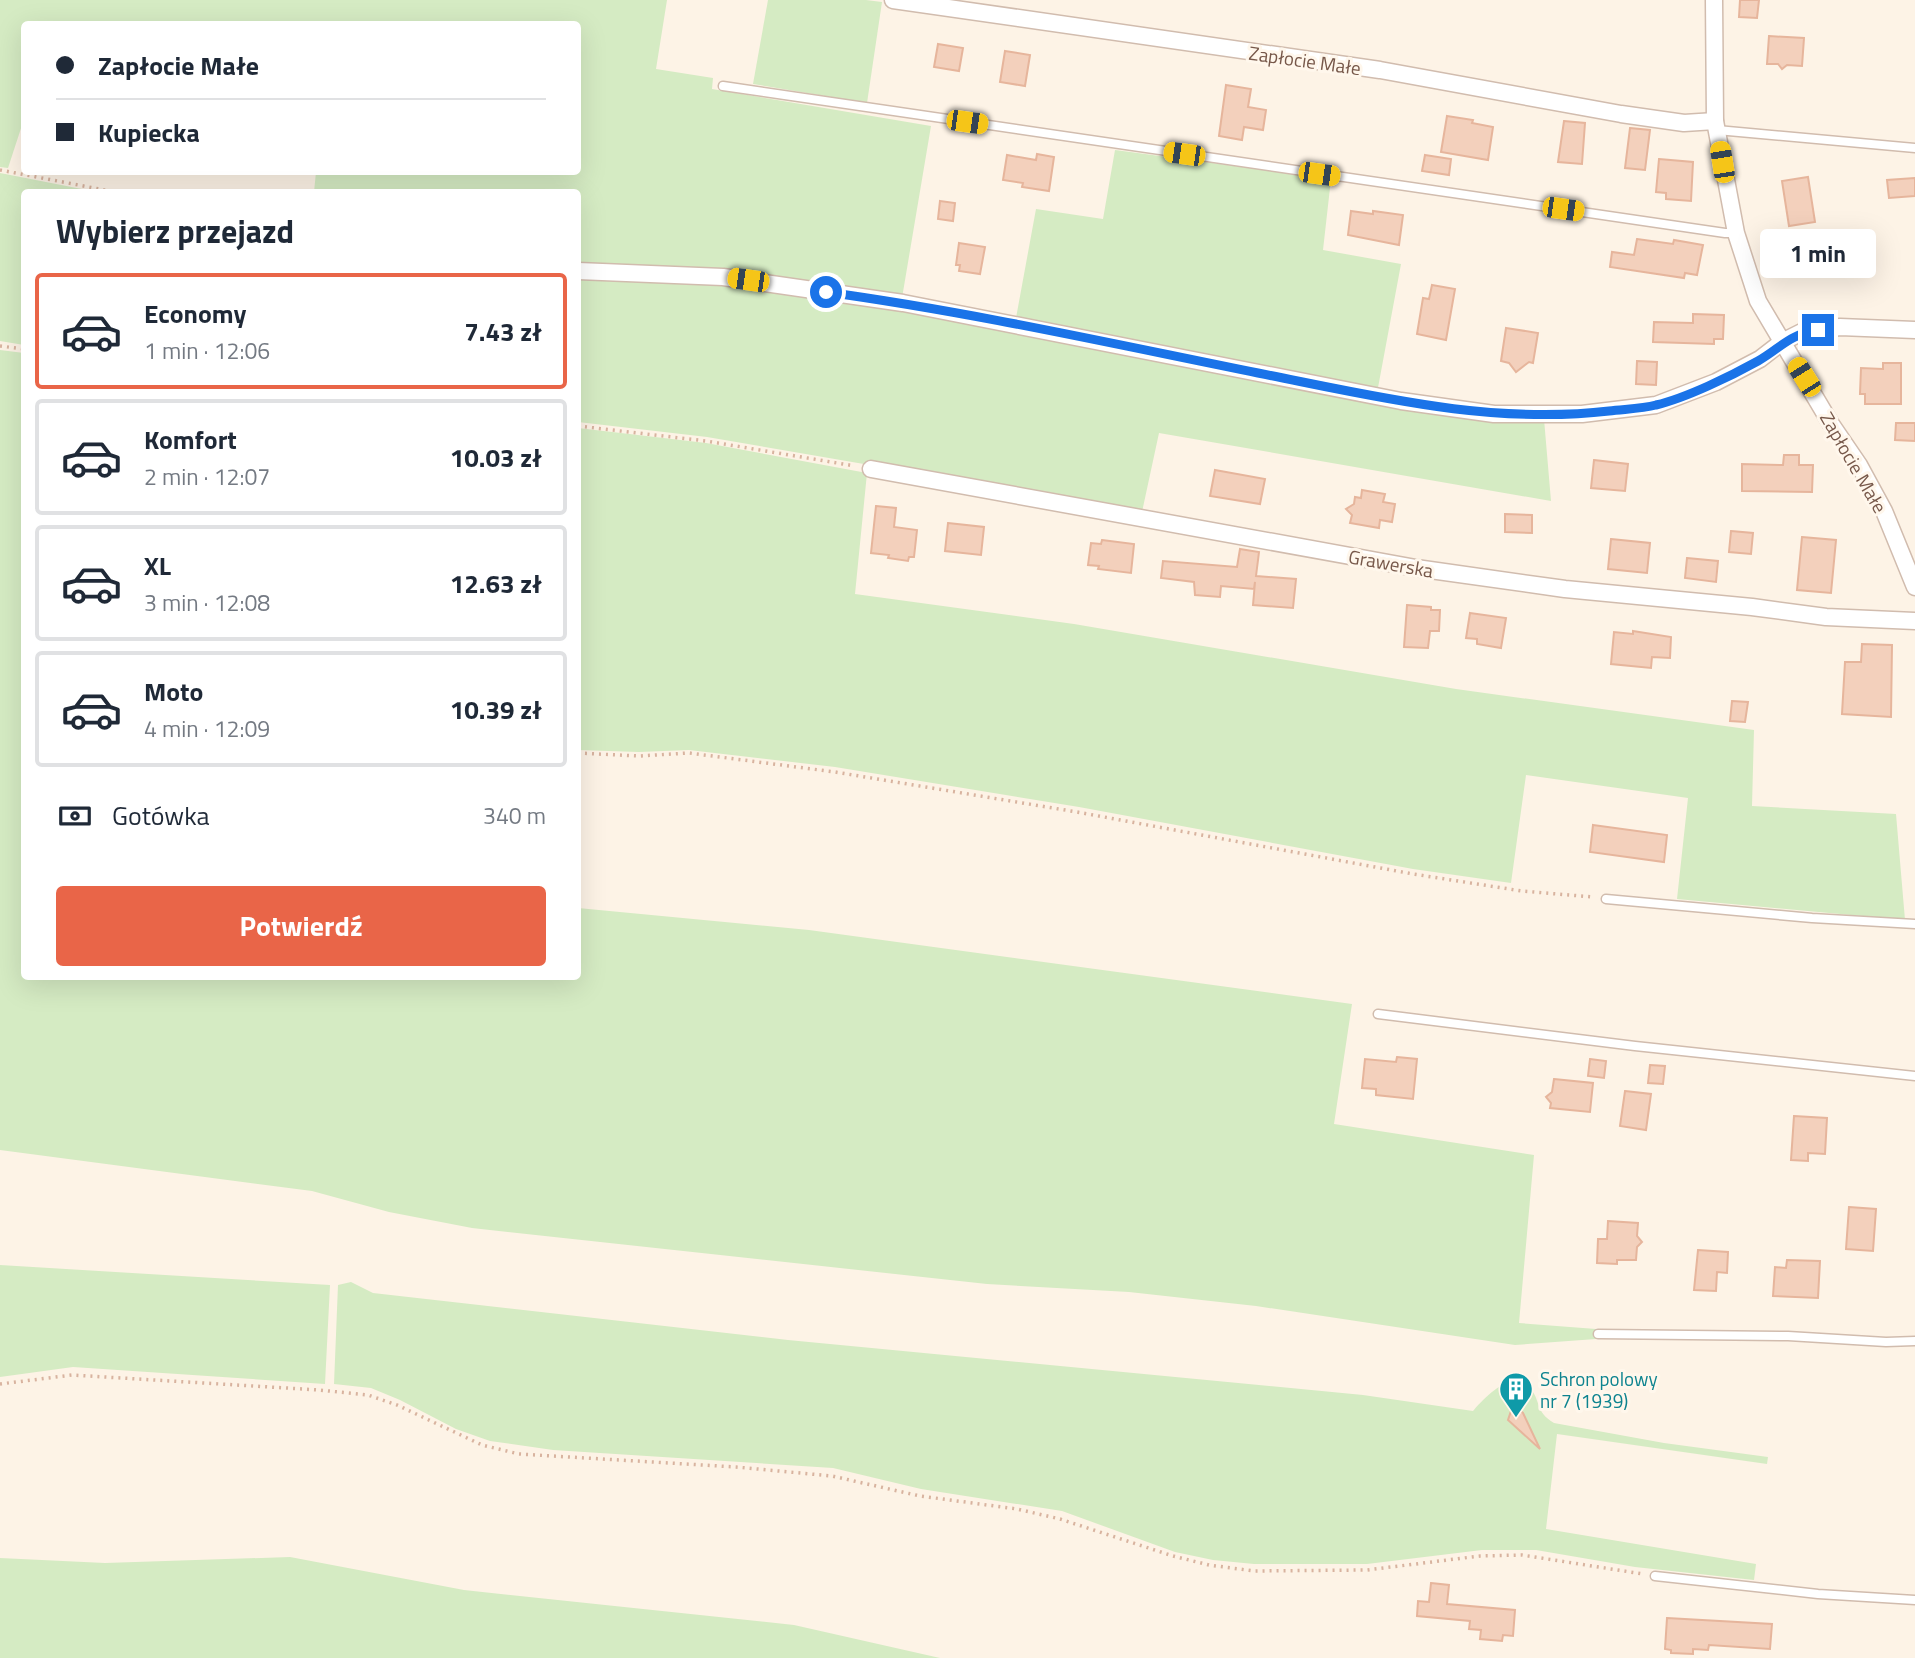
<!DOCTYPE html>
<html lang="pl">
<head>
<meta charset="utf-8">
<style>
  :root { --surface:#fff; --page:#f2f2f3; --text:#1f2937; --muted:#747a83; --line:#e0e1e3; --accent:#e96548 }
  body { margin:0; font-family:"Titillium Web",sans-serif; background:var(--page); color:var(--text); height:100vh; display:flex; flex-direction:column; font-size:26px; white-space:nowrap }
  * { box-sizing:border-box; margin:0 }
  p { font-size:23px; color:var(--muted) }
  .icon { flex:none; width:38px; height:38px; fill:none; stroke:currentColor; stroke-width:2; stroke-linecap:round; stroke-linejoin:round }
  .map { position:relative; flex:1; overflow:hidden }
  .side { position:absolute; left:21px; top:189px; width:560px; height:791px; display:flex; flex-direction:column; background:var(--surface); border-radius:7px; box-shadow:0 7px 28px #0002 }
  .side>* { flex:none }
  .banner { position:absolute; left:21px; top:21px; width:560px; height:154px; border-radius:7px; box-shadow:0 7px 28px #0002; display:grid; align-content:center; height:154px; padding:0 35px; background:var(--surface) }
  .end { position:absolute; width:32px; height:32px; margin:-16px; border:9px solid #1a73e8; background:#fff; box-shadow:0 0 0 4px #fff }
  .from { border-radius:50% }
  .bubble { position:absolute; height:49px; border-radius:7px; background:var(--surface); box-shadow:0 7px 28px #0002; font-size:23px; font-weight:700; line-height:49px; text-align:center }
  .car { position:absolute; width:21px; height:42px; margin:-21px -10px; border-radius:9px; box-shadow:0 0 5px 2px #0007; background:linear-gradient(#f5c518 24%,#345 0 40%,#f5c518 0 76%,#345 0 86%,#f5c518 0) }
  .banner b { display:flex; align-items:center; gap:24px; height:66px; font-size:26px }
  .banner b+b { border-top:2px solid var(--line) }
  .banner i { width:18px; height:18px; background:var(--text) }
  ul { padding:0; list-style:none }
  li { display:flex; align-items:center; gap:21px; height:116px; margin:0 14px 10px; padding:0 21px; border:4px solid var(--line); border-radius:7px }
  li div { flex:1 }
  li b { display:block; font-size:26px }
  li em { font-style:normal; font-weight:700 }
  li.active { border-color:var(--accent) }
  li>.icon { width:63px; height:63px; stroke-width:1.5 }
  h2 { padding:0 35px; font-size:32px; line-height:84px }
  .pay { display:flex; align-items:center; gap:18px; height:77px; padding:0 35px; font-size:26px }
  .pay p { margin-inline-start:auto }
  .action { display:flex; gap:14px; margin-top:auto; padding:14px 35px }
  .action a { flex:1; height:80px; border-radius:7px; background:var(--accent); color:#fff; font-size:28px; font-weight:700; line-height:80px; text-align:center }
  .map>svg:first-child { display:block }
  .green { fill:#d5ebc3 }
  .building { fill:#f3d0bc; stroke:#e6b59c; stroke-width:2 }
  .lines { fill:none; stroke-linecap:round; stroke-linejoin:round }
  .service-casing { stroke:#d1bcae; stroke-width:11 }
  .minor-casing { stroke:#d1bcae; stroke-width:19 }
  .path { stroke:#d8b39f; stroke-width:3.5; stroke-dasharray:2 5; stroke-linecap:butt }
  .service { stroke:#fff; stroke-width:8 }
  .minor { stroke:#fff; stroke-width:16 }
  .route { stroke:#1a73e8; stroke-width:9 }
  .labels { text-anchor:middle; dominant-baseline:central; stroke-width:6; stroke-linejoin:round; paint-order:stroke }
  .street-label { font-size:19px; fill:#77584a; stroke:#fff7ec }
  .culture-label { font-size:19px; fill:#0d838f; stroke:#fff7ec; text-anchor:start }
</style>
</head>
<body>
<div class="map">
<svg width="1915" height="1658" viewBox="0 0 1915 1658">
  <rect width="100%" height="100%" fill="#fdf3e6"/>
  <g class="green">
    <polygon points="0,0 667,0 656,69 713,78 712,89 931,126 902,298 578,266 578,192 314,192 316,172 578,172 578,24 24,24 24,119 8,168 0,167"/>
    <polygon points="768,0 866,0 882,2 867,103 753,84"/>
    <polygon points="1115,150 1331,179 1323,250 1401,264 1377,393 1016,318 1036,209 1103,219"/>
    <polygon points="0,173 97,192 24,192 24,345 0,341"/>
    <polygon points="578,275 721,281 901,307 1544,419 1551,501 1159,433 1142,512 707,437 578,422"/>
    <polygon points="0,350 24,353 24,976 578,976 578,908 809,930 1352,1004 1334,1124 1534,1155 1519,1323 1596,1329 1596,1339 1515,1345 1256,1306 1129,1292 987,1284 472,1228 389,1212 312,1191 0,1150"/>
    <polygon points="578,428 706,443 867,473 855,594 1074,624 1456,689 1754,730 1752,806 1896,814 1905,920 1677,899 1688,798 1526,775 1511,883 1413,869 1079,807 835,767 689,750 639,752 578,750"/>
    <polygon points="0,1265 330,1285 325,1384 73,1367 0,1377"/>
    <path d="M 351,1282 L 373,1293 L 788,1340 L 1363,1395 L 1473,1411 C 1483,1399 1512,1368 1529,1387 C 1542,1401 1534,1411 1554,1423 L 1664,1443 L 1768,1457 L 1767,1464 L 1557,1434 L 1546,1529 L 1756,1564 L 1754,1580 L 1635,1567 L 1536,1550 L 1482,1550 L 1367,1564 L 1254,1564 L 1213,1560 L 1175,1552 L 1062,1511 L 921,1489 L 833,1468 L 553,1450 L 490,1441 L 456,1429 L 400,1400 L 371,1388 L 334,1384 L 338,1285 Z"/>
    <polygon points="290,1557 464,1590 794,1625 940,1658 0,1658 0,1558 105,1563"/>
  </g>
  <g class="building">
    <polygon points="1740,0 1759,0 1757,18 1739,17"/>
    <polygon points="1769,36 1804,38 1802,66 1787,65 1782,69 1778,64 1767,64"/>
    <polygon points="938,44 963,48 959,71 934,67"/>
    <polygon points="1005,51 1030,55 1025,86 1000,82"/>
    <polygon points="1226,85 1251,89 1248,107 1266,110 1263,130 1244,127 1242,140 1219,136"/>
    <polygon points="1447,116 1473,120 1472,123 1493,127 1488,160 1441,152"/>
    <polygon points="1564,121 1585,123 1582,164 1558,162"/>
    <polygon points="1630,128 1650,130 1645,170 1625,168"/>
    <polygon points="1037,154 1054,157 1049,191 1022,187 1023,183 1003,180 1007,155 1036,160"/>
    <polygon points="1425,155 1451,159 1449,175 1422,171"/>
    <polygon points="1659,159 1693,162 1691,201 1666,199 1666,193 1656,192"/>
    <polygon points="1808,177 1815,222 1789,226 1782,181"/>
    <polygon points="1915,178 1915,196 1889,198 1887,180"/>
    <polygon points="940,201 955,203 953,221 938,219"/>
    <polygon points="1351,211 1373,214 1373,211 1403,215 1399,245 1348,235"/>
    <polygon points="1637,239 1673,244 1674,240 1703,245 1697,275 1685,273 1684,278 1610,267 1612,252 1634,255"/>
    <polygon points="959,243 985,247 980,274 959,271 960,265 956,265"/>
    <polygon points="1432,285 1455,289 1446,340 1417,334 1423,298 1429,299"/>
    <polygon points="1693,314 1724,315 1723,339 1714,339 1714,344 1653,342 1654,322 1693,323"/>
    <polygon points="1506,328 1538,333 1533,363 1529,362 1516,372 1509,363 1501,361"/>
    <polygon points="1637,361 1657,362 1656,385 1636,384"/>
    <polygon points="1883,363 1901,363 1901,404 1865,404 1865,394 1860,394 1861,368 1883,369"/>
    <polygon points="1896,423 1915,423 1915,441 1895,440"/>
    <polygon points="1784,455 1799,455 1799,465 1813,465 1812,492 1742,491 1742,464 1783,465"/>
    <polygon points="1594,460 1628,464 1625,491 1591,488"/>
    <polygon points="1215,470 1265,479 1260,504 1210,496"/>
    <polygon points="1362,490 1385,494 1383,502 1395,504 1392,522 1380,520 1379,528 1350,523 1352,515 1346,509 1354,504 1355,497 1361,498"/>
    <polygon points="876,506 896,508 894,527 917,530 914,557 909,557 908,561 888,558 889,555 871,553"/>
    <polygon points="1505,514 1532,515 1532,533 1505,532"/>
    <polygon points="948,523 984,527 981,555 945,551"/>
    <polygon points="1731,531 1753,533 1751,554 1729,552"/>
    <polygon points="1802,537 1836,540 1831,593 1797,590"/>
    <polygon points="1611,539 1650,543 1647,573 1608,569"/>
    <polygon points="1102,540 1134,544 1131,573 1098,569 1099,566 1088,565 1091,543 1101,544"/>
    <polygon points="1240,549 1259,552 1256,576 1296,579 1293,608 1253,605 1255,582 1254,589 1221,586 1220,597 1195,595 1194,582 1161,578 1163,561 1237,567"/>
    <polygon points="1687,558 1718,561 1716,582 1685,578"/>
    <polygon points="1407,605 1431,607 1431,610 1440,610 1439,631 1430,631 1428,648 1404,647"/>
    <polygon points="1470,613 1506,618 1501,648 1477,644 1477,639 1466,638"/>
    <polygon points="1633,631 1671,637 1670,658 1652,657 1651,668 1611,664 1614,632 1633,634"/>
    <polygon points="1862,644 1892,645 1891,717 1842,714 1845,662 1861,662"/>
    <polygon points="1732,701 1748,702 1745,722 1730,721"/>
    <polygon points="1593,825 1667,835 1664,862 1590,852"/>
    <polygon points="1397,1057 1417,1059 1413,1099 1376,1095 1376,1089 1362,1088 1365,1059 1396,1062"/>
    <polygon points="1590,1059 1606,1061 1604,1078 1588,1076"/>
    <polygon points="1650,1065 1665,1066 1663,1084 1648,1083"/>
    <polygon points="1554,1079 1593,1083 1590,1112 1550,1108 1551,1103 1546,1097 1552,1092"/>
    <polygon points="1625,1091 1651,1094 1646,1130 1620,1126"/>
    <polygon points="1794,1116 1827,1118 1825,1154 1808,1153 1808,1161 1791,1160"/>
    <polygon points="1849,1207 1876,1209 1873,1251 1846,1249"/>
    <polygon points="1608,1221 1638,1223 1637,1236 1642,1242 1637,1247 1636,1260 1617,1260 1617,1264 1597,1263 1598,1239 1607,1239"/>
    <polygon points="1698,1250 1728,1252 1727,1273 1717,1272 1716,1291 1694,1290"/>
    <polygon points="1787,1260 1820,1261 1818,1298 1773,1296 1775,1267 1786,1268"/>
    <polygon points="1513,1405 1523,1413 1540,1449 1508,1420"/>
    <polygon points="1431,1583 1449,1585 1447,1604 1515,1610 1513,1636 1503,1635 1502,1641 1480,1639 1481,1630 1469,1629 1470,1621 1417,1616 1418,1601 1429,1602"/>
    <polygon points="1667,1618 1772,1624 1770,1649 1709,1645 1708,1650 1693,1649 1693,1654 1671,1653 1671,1650 1665,1649"/>
  </g>
  <g class="lines">
    <g class="service-casing">
      <g id="service">
        <polyline points="723,86 1725,233 1736,233"/>
        <polyline points="1717,130 1915,148"/>
        <polyline points="1606,899 1812,918 1915,924"/>
        <polyline points="1378,1014 1635,1046 1915,1076"/>
        <polyline points="1598,1334 1788,1336 1886,1342 1915,1341"/>
        <polyline points="1655,1576 1818,1594 1915,1600"/>
      </g>
    </g>
    <g class="minor-casing">
      <g id="minor">
        <polyline points="893,0 1380,70 1621,114 1684,123 1715,121"/>
        <polyline points="1714,0 1715,121 1736,233 1758,301 1831,424 1859,465 1884,511 1915,587"/>
        <polyline points="578,271 723,277 903,303 1401,401 1494,414 1582,414 1656,405 1716,382 1760,359 1782,342 1802,332 1840,327 1915,330"/>
        <polyline points="871,469 1416,568 1565,589 1752,607 1826,617 1915,621"/>
      </g>
    </g>
    <g class="path">
      <polyline points="0,170 115,192"/>
      <polyline points="0,346 24,349"/>
      <polyline points="578,426 706,441 855,466"/>
      <polyline points="578,753 639,756 689,753 835,772 1077,812 1413,874 1522,891 1593,897"/>
      <polyline points="0,1384 72,1375 319,1390 368,1395 397,1405 482,1445 519,1454 736,1467 832,1476 920,1496 1017,1509 1060,1519 1173,1556 1209,1565 1254,1571 1367,1570 1480,1556 1522,1555 1643,1574"/>
    </g>
    <use href="#service" class="service"/>
    <use href="#minor" class="minor"/>
  </g>
  <g class="lines">
    <path class="route" d="M 826,292 C 971,312 1114,344 1258,373 C 1374,396 1490,425 1609,411 C 1624,409 1641,409 1656,405 C 1686,398 1731,376 1758,361 C 1782,347 1788,335 1818,330"/>
  </g>
  <defs>
    <g id="building-pin" transform="scale(1.75)"><path d="M0 17L-7.5 6A9.5 9.5 0 1 1 7.5 6Z" fill="#0f9aa8" stroke="#fff7ec"/><path d="M-4-6H4V6H1V3H-1V6H-4ZM-2.5-4.3h1.7v1.8h-1.7ZM.8-4.3h1.7v1.8H.8ZM-2.5-1h1.7V.8h-1.7ZM.8-1h1.7V.8H.8Z" fill="#fff"/></g>
  </defs>
  <g fill-rule="evenodd">
    <use href="#building-pin" x="1516" y="1389"/>
  </g>
  <g class="labels">
    <g class="street-label">
      <text transform="translate(1305 60) rotate(8)">Zapłocie Małe</text>
      <text transform="translate(1854 462) rotate(60)">Zapłocie Małe</text>
      <text transform="translate(1391 563) rotate(10)">Grawerska</text>
    </g>
    <g class="culture-label">
      <text x="1540" y="1378">Schron polowy<tspan x="1540" dy="22">nr 7 (1939)</tspan></text>
    </g>
  </g>
</svg>
<i class="end from" style="left:826px;top:292px"></i>
<i class="end" style="left:1818px;top:330px"></i>
<div class="bubble" style="left:1760px;top:229px;width:116px">1 min</div>
<i class="car" style="left:967px;top:122px;rotate:98deg"></i>
<i class="car" style="left:1184px;top:154px;rotate:278deg"></i>
<i class="car" style="left:1722px;top:162px;rotate:351deg"></i>
<i class="car" style="left:1319px;top:174px;rotate:98deg"></i>
<i class="car" style="left:1563px;top:209px;rotate:98deg"></i>
<i class="car" style="left:748px;top:280px;rotate:278deg"></i>
<i class="car" style="left:1804px;top:377px;rotate:328deg"></i>
<div class="banner">
<b><i class="from"></i>Zapłocie Małe</b>
<b><i></i>Kupiecka</b>
</div>
<section class="side">
<h2>Wybierz przejazd</h2>
<ul>
<li class="active"><svg class="icon" aria-label="car" viewBox="0 0 24 24"><path d="M5 17H2v-5l4-1 3-4h7l3 4 3 1v5h-3M9 17h6M6 11h13"/><circle cx="7" cy="17" r="2"/><circle cx="17" cy="17" r="2"/></svg><div><b>Economy</b><p>1 min · 12:06</p></div><em>7.43 zł</em></li>
<li><svg class="icon" aria-label="car" viewBox="0 0 24 24"><path d="M5 17H2v-5l4-1 3-4h7l3 4 3 1v5h-3M9 17h6M6 11h13"/><circle cx="7" cy="17" r="2"/><circle cx="17" cy="17" r="2"/></svg><div><b>Komfort</b><p>2 min · 12:07</p></div><em>10.03 zł</em></li>
<li><svg class="icon" aria-label="car" viewBox="0 0 24 24"><path d="M5 17H2v-5l4-1 3-4h7l3 4 3 1v5h-3M9 17h6M6 11h13"/><circle cx="7" cy="17" r="2"/><circle cx="17" cy="17" r="2"/></svg><div><b>XL</b><p>3 min · 12:08</p></div><em>12.63 zł</em></li>
<li><svg class="icon" aria-label="car" viewBox="0 0 24 24"><path d="M5 17H2v-5l4-1 3-4h7l3 4 3 1v5h-3M9 17h6M6 11h13"/><circle cx="7" cy="17" r="2"/><circle cx="17" cy="17" r="2"/></svg><div><b>Moto</b><p>4 min · 12:09</p></div><em>10.39 zł</em></li>
</ul>
<div class="pay"><svg class="icon" aria-label="cash" viewBox="0 0 24 24"><path d="M3 7h18v10H3z"/><circle cx="12" cy="12" r="2"/></svg>Gotówka<p>340 m</p></div>
<div class="action"><a>Potwierdź</a></div>
</section>
</div>
</body>
</html>
